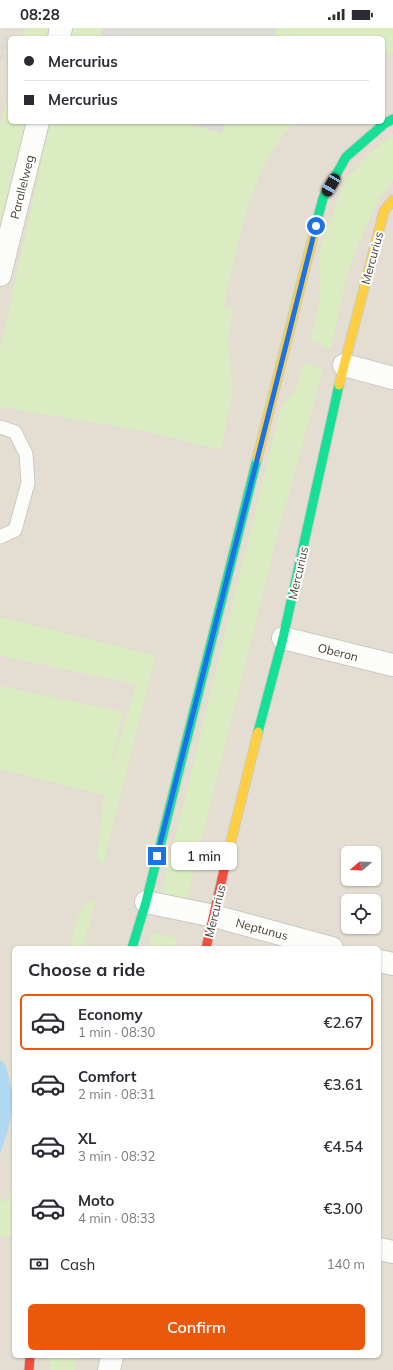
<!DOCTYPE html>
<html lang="en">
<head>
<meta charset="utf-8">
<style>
  :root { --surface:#fff; --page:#f2f2f3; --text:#2b2b33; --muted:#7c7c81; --line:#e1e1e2; --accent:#ea580c }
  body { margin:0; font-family:Mulish,sans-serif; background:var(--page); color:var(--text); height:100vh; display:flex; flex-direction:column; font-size:15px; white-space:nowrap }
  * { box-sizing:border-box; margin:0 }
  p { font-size:13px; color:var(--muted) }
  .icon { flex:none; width:22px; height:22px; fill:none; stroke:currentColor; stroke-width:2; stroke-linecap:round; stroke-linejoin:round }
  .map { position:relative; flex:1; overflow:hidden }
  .drawer { position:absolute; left:12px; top:918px; width:369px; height:412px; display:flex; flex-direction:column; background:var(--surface); border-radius:6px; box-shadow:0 1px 3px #0004 }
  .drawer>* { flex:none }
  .hud { position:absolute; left:8px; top:8px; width:377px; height:88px; border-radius:6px; box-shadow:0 1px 3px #0004; display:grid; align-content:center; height:88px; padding:0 16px; background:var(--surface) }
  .needle { width:26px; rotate:251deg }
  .buttons { position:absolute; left:341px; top:818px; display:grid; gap:8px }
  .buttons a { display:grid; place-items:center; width:40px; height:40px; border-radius:6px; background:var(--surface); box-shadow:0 1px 3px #0004; font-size:20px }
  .end { position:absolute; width:18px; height:18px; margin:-9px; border:5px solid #1a73e8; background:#fff; box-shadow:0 0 0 2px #fff }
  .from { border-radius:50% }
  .bubble { position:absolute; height:28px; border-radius:6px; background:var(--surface); box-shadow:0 1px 3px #0004; font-size:13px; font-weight:600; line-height:28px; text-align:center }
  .car { position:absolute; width:12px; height:24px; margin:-12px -6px; border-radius:5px; box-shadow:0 0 3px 1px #0007; background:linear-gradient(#222 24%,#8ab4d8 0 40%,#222 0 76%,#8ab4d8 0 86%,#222 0) }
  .hud b { display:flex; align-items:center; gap:14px; height:38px; font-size:15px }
  .hud b+b { border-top:1px solid var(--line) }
  .hud i { width:10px; height:10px; background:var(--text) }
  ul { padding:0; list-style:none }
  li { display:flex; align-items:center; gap:12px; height:56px; margin:0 8px 6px; padding:0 8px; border:2px solid transparent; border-radius:6px }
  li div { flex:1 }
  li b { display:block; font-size:15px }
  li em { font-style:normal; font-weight:600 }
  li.active { border-color:var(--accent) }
  li>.icon { width:36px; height:36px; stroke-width:1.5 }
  h2 { padding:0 16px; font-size:18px; line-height:48px }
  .pay { display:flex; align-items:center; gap:10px; height:44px; padding:0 16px; font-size:15px }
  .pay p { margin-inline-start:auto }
  .primary-button { display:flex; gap:8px; margin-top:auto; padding:8px 16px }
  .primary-button a { flex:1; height:46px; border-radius:6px; background:var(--accent); color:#fff; font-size:16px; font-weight:600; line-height:46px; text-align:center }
  .status { display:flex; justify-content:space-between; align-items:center; height:28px; padding:0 20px; background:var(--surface); direction:ltr }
  .status svg { height:11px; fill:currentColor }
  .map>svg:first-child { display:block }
  .residential { fill:#e3ded1; fill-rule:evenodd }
  .green { fill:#dbebc2 }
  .parking { fill:#dddbd5 }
  .water { fill:#b0d8f1 }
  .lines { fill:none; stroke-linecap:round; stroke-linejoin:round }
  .lane-casing { stroke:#cac8c1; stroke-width:15 }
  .street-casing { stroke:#cac8c1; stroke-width:24 }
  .fast-casing { stroke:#cfcabc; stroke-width:11 }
  .slow-casing { stroke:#cfcabc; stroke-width:11 }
  .jam-casing { stroke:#cfcabc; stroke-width:11 }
  .lane { stroke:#fcfcfb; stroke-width:13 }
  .street { stroke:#fcfcfb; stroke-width:22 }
  .fast { stroke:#16e098; stroke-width:9 }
  .slow { stroke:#ffcf43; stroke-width:9 }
  .jam { stroke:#f24e42; stroke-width:9 }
  .rail { stroke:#d8d8d7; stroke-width:3; stroke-dasharray:5 5; stroke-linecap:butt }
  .route { stroke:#1a73e8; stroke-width:5 }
  .labels { text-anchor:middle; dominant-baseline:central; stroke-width:4; stroke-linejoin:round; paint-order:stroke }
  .street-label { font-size:12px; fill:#443c31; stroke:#fff }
</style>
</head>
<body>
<div class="status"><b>08:28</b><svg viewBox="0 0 49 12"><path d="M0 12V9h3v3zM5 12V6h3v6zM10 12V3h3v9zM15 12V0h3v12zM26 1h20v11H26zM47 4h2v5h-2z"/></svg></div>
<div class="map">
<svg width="393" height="1342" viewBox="0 0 393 1342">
  <rect width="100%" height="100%" fill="#eeece5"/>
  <path class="residential" d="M 0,0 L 393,0 L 393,1342 L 0,1342 ZM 10,10 L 383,10 L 383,94 L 10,94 ZM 348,825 L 374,825 L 374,851 L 348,851 ZM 348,873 L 374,873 L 374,899 L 348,899 ZM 14,920 L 379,920 L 379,1328 L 14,1328 Z"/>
  <g class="green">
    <polygon points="24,0 52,0 50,10 21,10"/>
    <polygon points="72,0 103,0 101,10 69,10"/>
    <polygon points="277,0 393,0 393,24 383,29 383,10 274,10"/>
    <polygon points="10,57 10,94 29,94 0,212 0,99"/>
    <path d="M 50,94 L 179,94 L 222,104 L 225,94 L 295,94 C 248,142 239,215 224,277 L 233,281 L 228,313 L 233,363 L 221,422 L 144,403 L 0,379 L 0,322 Z"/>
    <polygon points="393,106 393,152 376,177 360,212 346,251 331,321 310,312 320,274 319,223 346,151 371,124"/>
    <polygon points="304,334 323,342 281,494 187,871 161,866 281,379 295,362"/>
    <polygon points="0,589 156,628 103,838 97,830 104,767 0,741 0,658 123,684 107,756 136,656 0,628"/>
    <polygon points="95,873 83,920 69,920 77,890 86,874"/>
    <polygon points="152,905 177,910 175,920 148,920"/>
    <polygon points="14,1148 14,1199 12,1209 0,1207 0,1172 8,1174"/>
    <polygon points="50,1328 76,1328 75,1342 49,1342"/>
  </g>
  <g class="parking">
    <polygon points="103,0 277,0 274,10 101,10"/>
    <polygon points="179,94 225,94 222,105"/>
  </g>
  <polygon class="water" points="0,1032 6,1037 14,1074 8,1102 0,1126"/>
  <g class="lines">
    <g class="lane-casing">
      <polyline id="lane" points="0,399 15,404 26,426 28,455 15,502 0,509"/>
    </g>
    <g class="street-casing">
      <g id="street">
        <polyline points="59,10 61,0"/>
        <polyline points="0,247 38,94"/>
        <polyline points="344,337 393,350"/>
        <polyline points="283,610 393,637"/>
        <polyline points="146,874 214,888 332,920"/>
        <polyline points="379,933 393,936"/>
        <polyline points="379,1221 393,1224"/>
        <polyline points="109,1342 112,1328"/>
      </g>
    </g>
    <g class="fast-casing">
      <g id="fast">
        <polyline points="317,193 323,170 346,129 384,96 393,91"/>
        <polyline points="258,704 283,610 339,357"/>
        <polyline points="132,920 146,874 257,431"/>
      </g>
    </g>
    <g class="slow-casing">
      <g id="slow">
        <polyline points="339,357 384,183 393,172"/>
        <polyline points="257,431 317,193"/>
        <polyline points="227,829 258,704"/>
      </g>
    </g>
    <g class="jam-casing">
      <g id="jam">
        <polyline points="206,920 227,829"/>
        <polyline points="29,1342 30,1328"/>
      </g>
    </g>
    <use href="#lane" class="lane"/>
    <use href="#street" class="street"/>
    <use href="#fast" class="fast"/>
    <use href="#slow" class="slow"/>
    <use href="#jam" class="jam"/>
    <polyline class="rail" points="0,32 8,0"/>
  </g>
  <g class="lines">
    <polyline class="route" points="157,828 316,198"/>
  </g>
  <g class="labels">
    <g class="street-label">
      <text transform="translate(22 159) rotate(-76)">Parallelweg</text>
      <text transform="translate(372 230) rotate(-75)">Mercurius</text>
      <text transform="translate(298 545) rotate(-77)">Mercurius</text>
      <text transform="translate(338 624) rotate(14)">Oberon</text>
      <text transform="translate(215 883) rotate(-76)">Mercurius</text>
      <text transform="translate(262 901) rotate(15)">Neptunus</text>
    </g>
  </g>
</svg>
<div class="buttons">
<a><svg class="needle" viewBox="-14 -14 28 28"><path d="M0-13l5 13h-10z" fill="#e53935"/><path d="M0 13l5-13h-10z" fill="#7c7c81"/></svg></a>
<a><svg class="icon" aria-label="locate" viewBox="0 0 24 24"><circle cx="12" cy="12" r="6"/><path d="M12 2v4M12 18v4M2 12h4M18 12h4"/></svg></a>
</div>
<i class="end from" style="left:316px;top:198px"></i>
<i class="end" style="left:157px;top:828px"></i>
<div class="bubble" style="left:171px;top:814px;width:66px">1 min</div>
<i class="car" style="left:331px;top:157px;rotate:210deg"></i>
<div class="hud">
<b><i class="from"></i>Mercurius</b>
<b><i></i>Mercurius</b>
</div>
<section class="drawer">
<h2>Choose a ride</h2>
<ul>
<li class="active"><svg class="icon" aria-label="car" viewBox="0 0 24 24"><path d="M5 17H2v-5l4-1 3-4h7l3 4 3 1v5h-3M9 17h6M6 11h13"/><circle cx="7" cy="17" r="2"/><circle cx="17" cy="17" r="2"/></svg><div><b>Economy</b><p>1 min · 08:30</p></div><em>€2.67</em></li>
<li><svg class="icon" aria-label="car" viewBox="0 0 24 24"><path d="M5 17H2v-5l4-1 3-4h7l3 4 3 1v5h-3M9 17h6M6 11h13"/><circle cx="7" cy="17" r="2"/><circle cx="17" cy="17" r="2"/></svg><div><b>Comfort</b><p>2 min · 08:31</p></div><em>€3.61</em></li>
<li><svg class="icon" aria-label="car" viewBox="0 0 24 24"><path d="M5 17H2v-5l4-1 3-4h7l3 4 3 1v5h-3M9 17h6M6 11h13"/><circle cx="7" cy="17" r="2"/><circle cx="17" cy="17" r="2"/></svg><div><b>XL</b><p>3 min · 08:32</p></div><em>€4.54</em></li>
<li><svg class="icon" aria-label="car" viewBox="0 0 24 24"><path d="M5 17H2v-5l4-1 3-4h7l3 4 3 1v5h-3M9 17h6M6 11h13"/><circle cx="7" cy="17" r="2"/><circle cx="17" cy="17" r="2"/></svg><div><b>Moto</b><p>4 min · 08:33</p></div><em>€3.00</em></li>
</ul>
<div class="pay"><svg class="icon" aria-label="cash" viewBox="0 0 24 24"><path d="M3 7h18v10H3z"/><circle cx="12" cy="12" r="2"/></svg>Cash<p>140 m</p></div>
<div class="primary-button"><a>Confirm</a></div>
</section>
</div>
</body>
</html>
